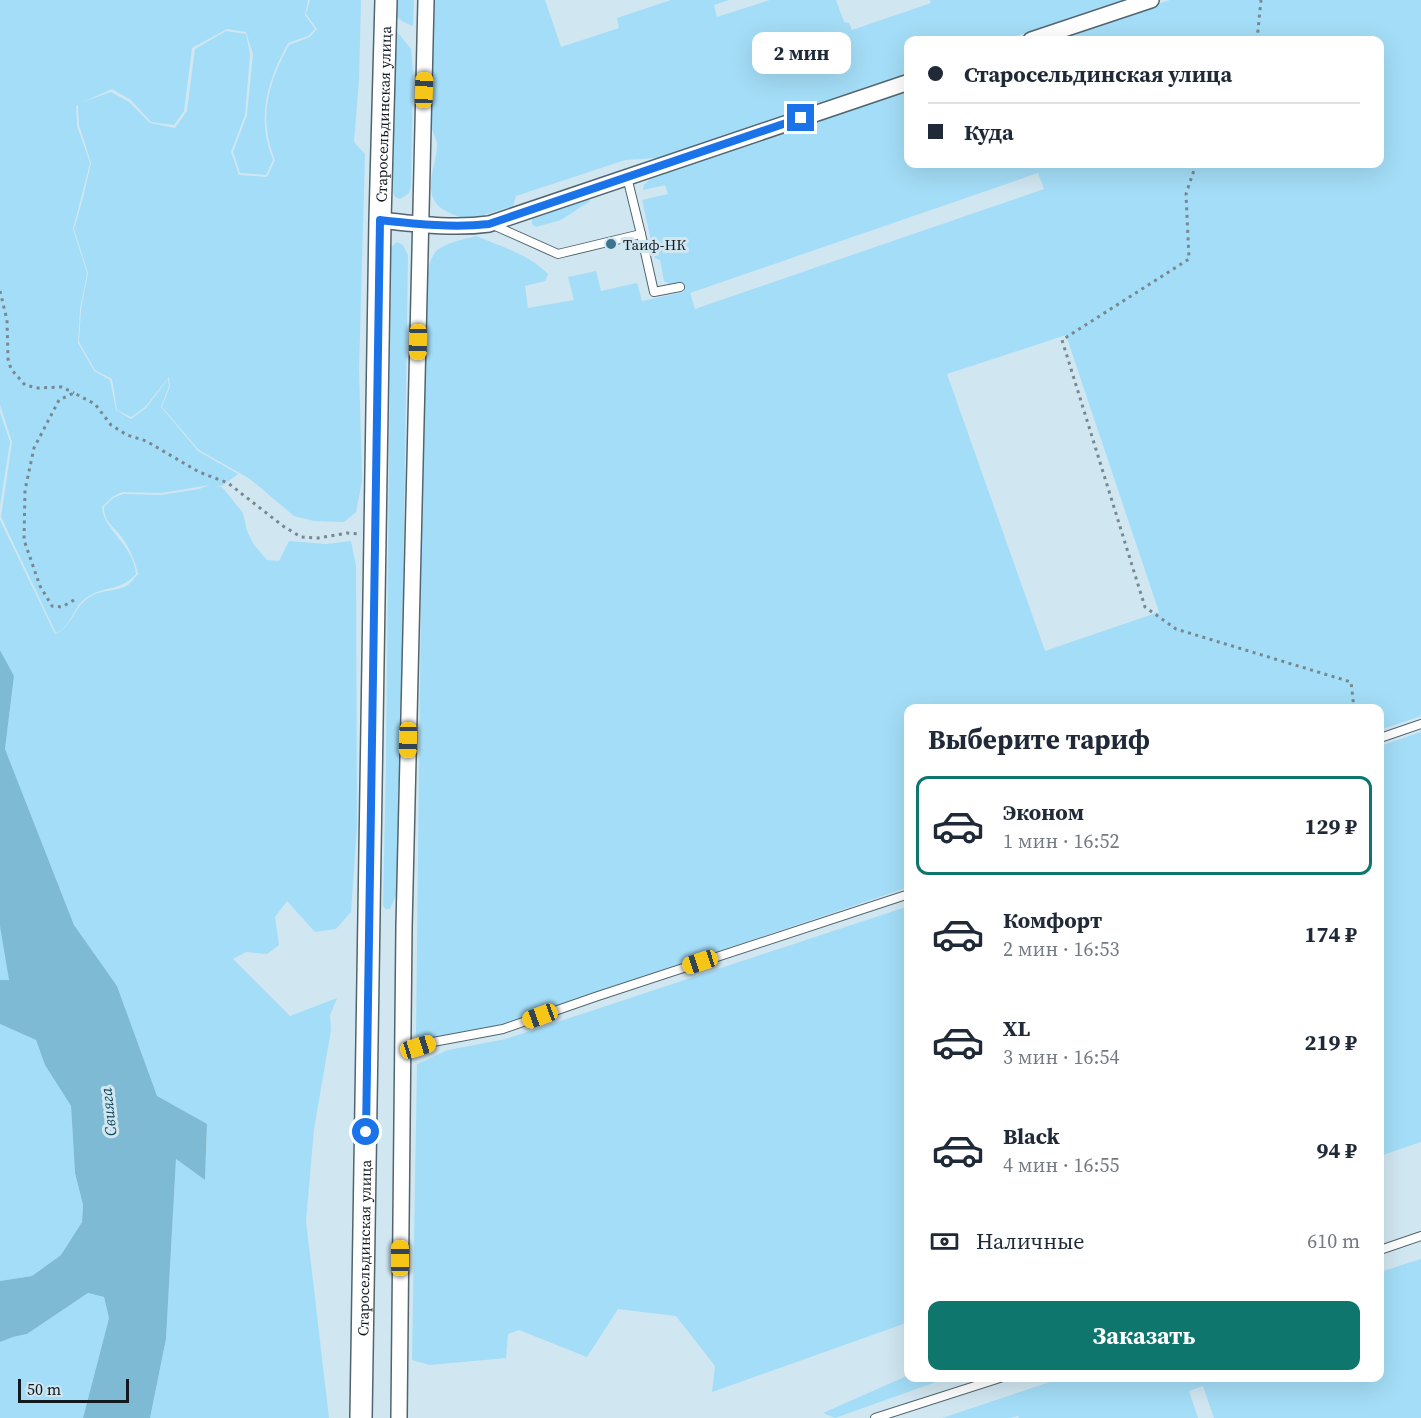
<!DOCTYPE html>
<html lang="ru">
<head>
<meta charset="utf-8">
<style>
  :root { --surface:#fff; --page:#f2f2f3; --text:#1f2937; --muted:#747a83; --line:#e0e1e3; --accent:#0f766e }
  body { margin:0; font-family:"Source Serif 4",serif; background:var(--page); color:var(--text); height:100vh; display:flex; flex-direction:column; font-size:22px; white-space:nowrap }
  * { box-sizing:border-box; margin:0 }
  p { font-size:20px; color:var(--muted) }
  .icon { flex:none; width:33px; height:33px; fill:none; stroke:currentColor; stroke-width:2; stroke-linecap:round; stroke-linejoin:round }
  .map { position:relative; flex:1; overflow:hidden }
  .panel { position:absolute; left:904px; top:704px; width:480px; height:678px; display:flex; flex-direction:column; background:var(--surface); border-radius:12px; box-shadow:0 6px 24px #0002 }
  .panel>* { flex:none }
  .banner { position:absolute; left:904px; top:36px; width:480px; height:132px; border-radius:12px; box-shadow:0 6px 24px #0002; display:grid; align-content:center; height:132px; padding:0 24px; background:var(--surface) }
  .scale { position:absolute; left:18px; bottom:15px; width:111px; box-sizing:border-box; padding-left:6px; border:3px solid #121a1e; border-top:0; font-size:16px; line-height:21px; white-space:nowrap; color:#121a1e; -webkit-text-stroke:4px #d0e6f0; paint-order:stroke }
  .end { position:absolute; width:27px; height:27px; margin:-14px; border:8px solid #1a73e8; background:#fff; box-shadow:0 0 0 3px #fff }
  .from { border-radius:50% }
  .bubble { position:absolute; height:42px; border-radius:12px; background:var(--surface); box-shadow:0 6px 24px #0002; font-size:20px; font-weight:700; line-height:42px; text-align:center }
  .car { position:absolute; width:18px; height:36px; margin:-18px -9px; border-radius:8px; box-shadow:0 0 4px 2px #0007; background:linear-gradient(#f5c518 24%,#345 0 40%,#f5c518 0 76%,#345 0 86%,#f5c518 0) }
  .banner b { display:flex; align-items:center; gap:21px; height:57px; font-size:22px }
  .banner b+b { border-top:2px solid var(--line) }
  .banner i { width:15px; height:15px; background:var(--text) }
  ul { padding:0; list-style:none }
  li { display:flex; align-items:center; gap:18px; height:99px; margin:0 12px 9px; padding:0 12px; border:3px solid transparent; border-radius:12px }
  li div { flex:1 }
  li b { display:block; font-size:22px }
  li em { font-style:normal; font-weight:700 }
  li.selected { border-color:var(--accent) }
  li>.icon { width:54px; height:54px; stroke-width:1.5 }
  h2 { padding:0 24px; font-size:27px; line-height:72px }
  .pay { display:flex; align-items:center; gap:15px; height:66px; padding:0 24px; font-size:22px }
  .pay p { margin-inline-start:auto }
  .action { display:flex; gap:12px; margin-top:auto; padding:12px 24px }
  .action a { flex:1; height:69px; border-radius:12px; background:var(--accent); color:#fff; font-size:24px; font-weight:700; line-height:69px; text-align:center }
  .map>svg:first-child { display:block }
  .green { fill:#a4ddf7; fill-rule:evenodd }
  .water { fill:#7ebad4 }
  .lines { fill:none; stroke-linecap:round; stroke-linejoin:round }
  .lane-casing { stroke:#52656e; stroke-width:10 }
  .street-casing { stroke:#52656e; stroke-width:18 }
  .secondary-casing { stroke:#52656e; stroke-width:24 }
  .path { stroke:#798890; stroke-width:3; stroke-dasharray:3 4.5; stroke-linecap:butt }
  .lane { stroke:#fff; stroke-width:8 }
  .street { stroke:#fff; stroke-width:15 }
  .secondary { stroke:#fff; stroke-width:21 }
  .route { stroke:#1a73e8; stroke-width:8 }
  .poi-dot { fill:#3a758d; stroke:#d0e6f0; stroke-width:2 }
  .labels { text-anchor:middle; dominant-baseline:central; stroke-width:6; stroke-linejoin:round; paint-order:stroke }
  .street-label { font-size:15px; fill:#121a1e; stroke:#d0e6f0 }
  .poi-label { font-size:15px; fill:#121a1e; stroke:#d0e6f0; text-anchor:start }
  .water-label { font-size:16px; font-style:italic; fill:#13475a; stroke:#d0e6f0 }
</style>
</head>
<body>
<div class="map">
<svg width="1421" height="1418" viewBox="0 0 1421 1418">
  <rect width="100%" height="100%" fill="#d0e6f0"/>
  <g class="green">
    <path d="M 0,0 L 308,0 L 305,15 L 315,29 L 308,36 L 288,43 C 267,82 256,117 273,160 L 266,175 L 240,173 L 233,152 L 247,115 L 253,54 L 246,32 L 227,29 L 192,48 L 184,111 L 174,125 L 151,122 L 131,100 L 112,89 L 83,102 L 111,92 L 129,102 L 150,123 L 175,128 L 187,111 L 195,49 L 226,31 L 246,34 L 250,54 L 245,115 L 231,152 L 239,175 L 267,177 L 275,160 C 258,118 268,83 289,45 L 310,37 L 317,29 L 306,14 L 310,0 L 361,0 L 359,80 L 354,142 L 365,154 L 359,369 L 362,481 L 356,512 L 344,522 L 314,521 L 294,516 L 250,479 L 199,450 L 162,407 L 170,386 L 169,377 L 145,407 L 131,417 L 117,410 L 112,379 L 95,370 L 79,342 L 81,309 L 88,273 L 74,229 L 83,198 L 91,163 L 79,125 L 78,105 L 76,106 L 77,126 L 90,163 L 73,229 L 87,273 L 80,309 L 78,343 L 94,371 L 110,380 L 116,410 L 131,419 L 146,408 L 168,379 L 169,386 L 161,407 L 198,451 L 238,474 L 222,486 L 215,486 L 222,487 L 243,513 L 247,531 L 254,545 L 267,560 L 279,561 L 289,541 L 326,544 L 351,541 L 356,566 L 357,826 L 351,912 L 336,929 L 315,932 L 287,901 L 275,917 L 279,945 L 267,954 L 246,952 L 233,959 L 290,1016 L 337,998 L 330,1015 L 331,1030 L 314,1129 L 306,1221 L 329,1418 L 150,1418 L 166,1339 L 176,1159 L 205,1180 L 207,1125 L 157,1097 L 117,986 L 74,925 L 5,749 L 14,677 L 0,650 L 0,520 L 55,634 C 72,627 73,609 87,599 C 102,588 115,593 128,585 C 131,583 135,577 138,574 C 136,562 128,544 120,535 C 112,525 104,521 104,507 L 113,498 L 123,494 L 161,495 L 199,489 L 210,485 L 161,493 L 122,492 L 112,497 L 102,507 C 103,530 134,545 136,574 C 120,592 104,585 86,598 C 72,608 72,626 56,633 L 1,517 L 12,442 L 0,405 Z"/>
    <path d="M 393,0 L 414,0 L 413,26 C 398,20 393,17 393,0 Z"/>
    <path d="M 432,0 L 545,0 L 561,47 L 619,28 L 617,18 L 671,0 L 729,0 L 714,5 L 717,17 L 770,0 L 836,0 L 844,22 L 849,23 L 852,30 L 931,3 L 930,0 L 1124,0 L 1005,40 L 909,40 L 909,73 L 657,158 L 625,160 L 516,196 L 513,206 L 467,220 C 458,216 448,213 441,208 C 421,192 437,165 437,145 C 437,139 433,133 431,127 Z"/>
    <path d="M 1170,0 L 1421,0 L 1421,716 L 1380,730 L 1380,708 L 909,708 L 909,887 L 504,1024 L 419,1041 L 416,1035 L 424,336 C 425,315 421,260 440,248 C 450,242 465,239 476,236 C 500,246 530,255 548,274 L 545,281 L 525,286 L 528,308 L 574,300 L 568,277 L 596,271 L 601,291 L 637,283 L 642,301 L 684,292 L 682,283 L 671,285 L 664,281 L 660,260 L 655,258 L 642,200 L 668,194 L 665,185 L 643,190 L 644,185 L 653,176 L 909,88 L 909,164 L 1380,164 L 1380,40 L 1050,40 ZM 1038,173 L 1044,189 L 695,309 L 690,293 ZM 1066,335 L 1159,612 L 1045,651 L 947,374 Z"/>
    <polygon points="394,28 411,49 413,72 411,186 409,193 400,199 395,197 393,192"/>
    <polygon points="588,198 590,201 561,220 536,227 532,224 532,218 535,217"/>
    <polygon points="397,242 403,245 408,255 399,862 397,893 390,909 385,909 383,905 386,766 391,247"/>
    <polygon points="0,412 10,442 0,505"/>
    <polygon points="1421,732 1421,1142 1380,1156 1380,746"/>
    <polygon points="909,906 909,1322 712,1392 715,1366 676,1316 618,1309 587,1357 519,1330 508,1334 506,1358 430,1365 412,1360 417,1064 448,1050 506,1039"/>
    <polygon points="0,926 2,930 9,980 0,980"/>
    <polygon points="0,1024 36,1040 45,1065 71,1106 75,1173 83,1205 82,1222 61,1255 32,1276 0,1281"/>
    <polygon points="1421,1259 1421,1418 1214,1418 1203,1386 1189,1391 1198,1418 1019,1418 1018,1416 1010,1418 942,1418 1065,1377 1380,1377 1380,1272"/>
    <polygon points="88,1293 104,1297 109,1318 83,1418 0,1418 0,1342 13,1337 27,1334"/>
    <polygon points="909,1375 909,1377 950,1377 835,1418 823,1413"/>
  </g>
  <polygon class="water" points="0,650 14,676 5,749 74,925 117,986 157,1096 207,1124 205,1180 176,1159 166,1339 150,1418 83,1418 109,1318 104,1297 88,1293 27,1334 13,1337 0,1342 0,1281 32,1276 61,1255 82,1222 83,1205 75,1173 71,1106 45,1065 36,1040 0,1024 0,980 9,980 0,926"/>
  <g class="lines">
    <g class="lane-casing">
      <g id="lane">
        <polyline points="491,224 558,254 641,234 627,177"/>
        <polyline points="641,234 654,292 680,287"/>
        <polyline points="1380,738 1421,724"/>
        <polyline points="402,1052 433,1042 503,1029 595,997 909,894"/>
        <polyline points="1380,1250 1421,1236"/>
        <polyline points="875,1418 1003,1377"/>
      </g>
    </g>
    <g class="street-casing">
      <g id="street">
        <polyline points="1031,40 1151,0"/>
        <path d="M 380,220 C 417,224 453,229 489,224 L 909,82"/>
        <polyline points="399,1418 404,927 426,0"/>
      </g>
    </g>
    <g class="secondary-casing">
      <g id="secondary">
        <path id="s1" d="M 361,1418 L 380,220 L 386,0"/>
      </g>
    </g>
    <g class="path">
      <polyline points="1257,40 1261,0"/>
      <polyline points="1196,164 1186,194 1189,259 1062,340 1145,607 1176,629 1351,682 1354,708"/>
      <polyline points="0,291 7,320 8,359 11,369 25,385 38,388 62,387 74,393"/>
      <polyline points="74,600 62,607 52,606 40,586 24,540 25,490 34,448 59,400 74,393 95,404 111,425 127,435 146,441 199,472 228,483 283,526 301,537 318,538 347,533 359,534"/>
    </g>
    <use href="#lane" class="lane"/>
    <use href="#street" class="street"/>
    <use href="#secondary" class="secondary"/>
  </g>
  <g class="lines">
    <path class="route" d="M 366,1132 L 380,220 C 417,224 453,228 489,224 L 801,118"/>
  </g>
  <circle class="poi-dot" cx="611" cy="244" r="6"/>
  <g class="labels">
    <g class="street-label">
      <text stroke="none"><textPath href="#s1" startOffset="1304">Старосельдинская улица</textPath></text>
      <text stroke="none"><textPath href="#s1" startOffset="170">Старосельдинская улица</textPath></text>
    </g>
    <g class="poi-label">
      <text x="623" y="244">Таиф-НК</text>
    </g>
    <g class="water-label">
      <text transform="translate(108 1112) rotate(-96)">Свияга</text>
    </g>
  </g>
</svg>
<div class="scale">50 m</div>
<i class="end from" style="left:366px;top:1132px"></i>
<i class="end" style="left:801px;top:118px"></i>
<div class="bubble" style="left:752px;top:32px;width:99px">2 мин</div>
<i class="car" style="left:424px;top:90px;rotate:2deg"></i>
<i class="car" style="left:418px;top:342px;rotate:181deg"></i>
<i class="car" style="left:408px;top:740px;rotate:181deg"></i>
<i class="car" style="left:700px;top:962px;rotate:252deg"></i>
<i class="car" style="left:540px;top:1016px;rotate:250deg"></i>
<i class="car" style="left:418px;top:1047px;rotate:73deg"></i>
<i class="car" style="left:400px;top:1258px;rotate:0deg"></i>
<div class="banner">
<b><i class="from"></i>Старосельдинская улица</b>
<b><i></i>Куда</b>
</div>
<section class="panel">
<h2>Выберите тариф</h2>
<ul>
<li class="selected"><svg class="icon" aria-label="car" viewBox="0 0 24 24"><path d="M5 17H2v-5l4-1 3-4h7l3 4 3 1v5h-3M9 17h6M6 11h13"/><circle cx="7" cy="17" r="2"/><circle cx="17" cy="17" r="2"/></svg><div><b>Эконом</b><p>1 мин · 16:52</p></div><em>129 ₽</em></li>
<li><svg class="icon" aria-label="car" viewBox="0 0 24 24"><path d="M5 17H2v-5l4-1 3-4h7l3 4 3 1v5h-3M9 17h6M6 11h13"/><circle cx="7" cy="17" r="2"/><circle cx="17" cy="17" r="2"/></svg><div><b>Комфорт</b><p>2 мин · 16:53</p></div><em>174 ₽</em></li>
<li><svg class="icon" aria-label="car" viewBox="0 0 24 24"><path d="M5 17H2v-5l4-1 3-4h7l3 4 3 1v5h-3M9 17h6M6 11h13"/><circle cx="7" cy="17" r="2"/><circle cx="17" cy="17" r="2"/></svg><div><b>XL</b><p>3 мин · 16:54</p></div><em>219 ₽</em></li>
<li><svg class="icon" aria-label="car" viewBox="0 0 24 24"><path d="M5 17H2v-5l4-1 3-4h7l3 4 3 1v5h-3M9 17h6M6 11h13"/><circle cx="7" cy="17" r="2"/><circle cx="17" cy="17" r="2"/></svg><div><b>Black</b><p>4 мин · 16:55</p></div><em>94 ₽</em></li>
</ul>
<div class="pay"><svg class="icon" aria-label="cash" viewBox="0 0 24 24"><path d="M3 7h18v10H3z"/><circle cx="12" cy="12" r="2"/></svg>Наличные<p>610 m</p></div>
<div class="action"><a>Заказать</a></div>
</section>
</div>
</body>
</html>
